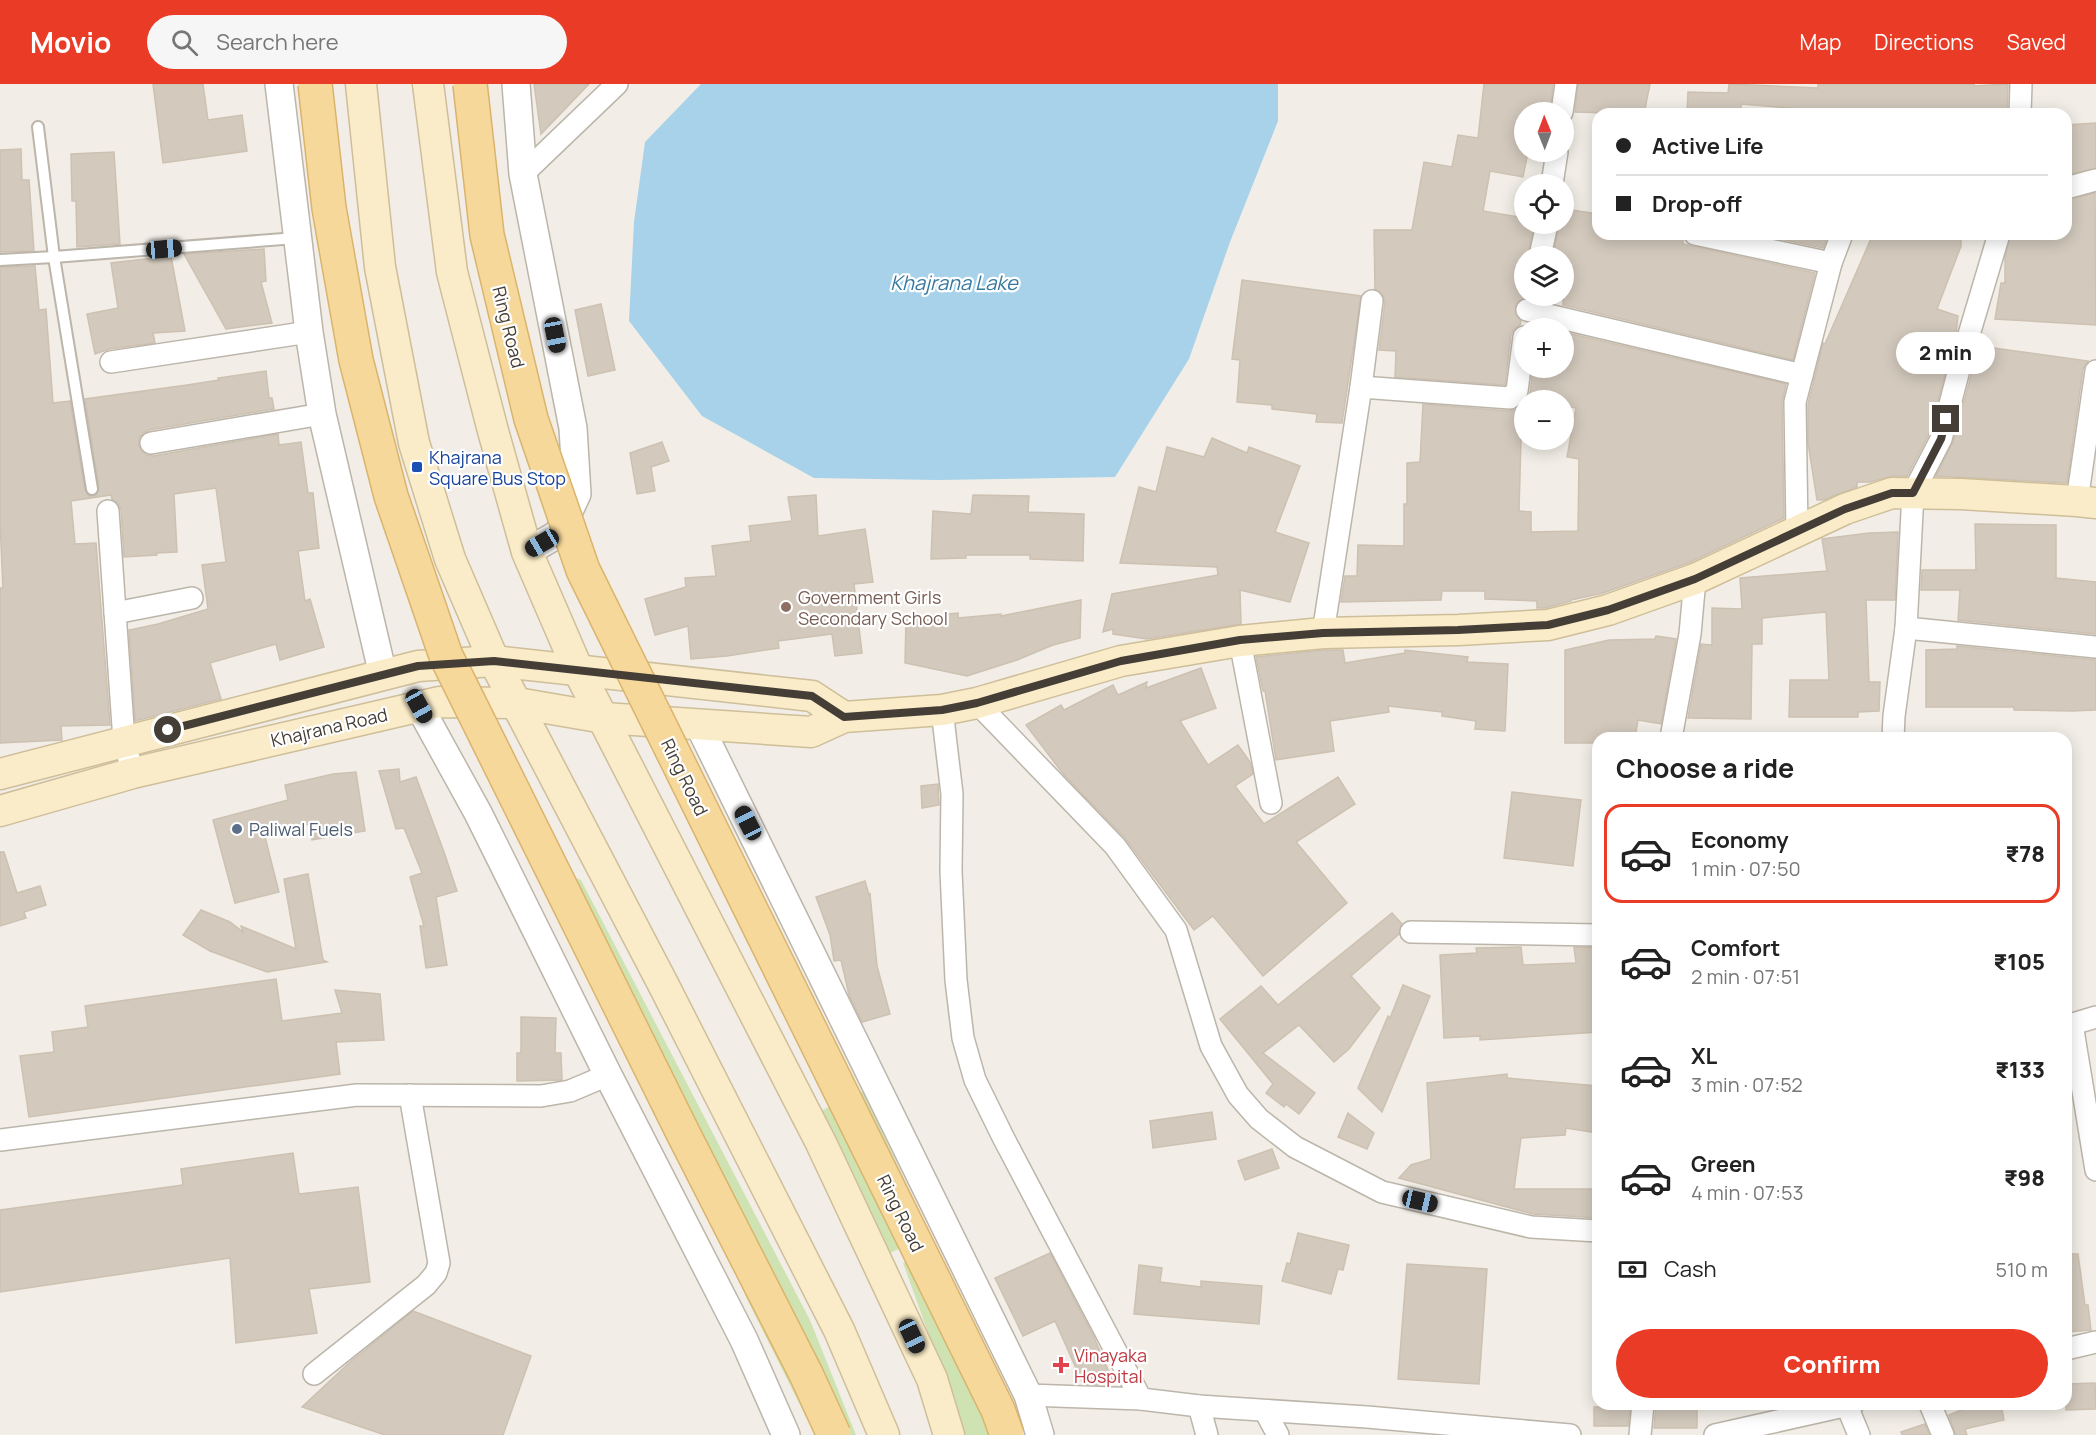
<!DOCTYPE html>
<html lang="en">
<head>
<meta charset="utf-8">
<style>
  :root { --surface:#fff; --page:#f6f6f6; --text:#222; --muted:#767676; --line:#e0e0e0; --accent:#e93b26 }
  body { margin:0; font-family:Manrope,sans-serif; background:var(--page); color:var(--text); height:100vh; display:flex; flex-direction:column; font-size:22px; white-space:nowrap }
  * { box-sizing:border-box; margin:0 }
  p { font-size:20px; color:var(--muted) }
  .icon { flex:none; width:33px; height:33px; fill:none; stroke:currentColor; stroke-width:2; stroke-linecap:round; stroke-linejoin:round }
  .map { position:relative; flex:1; overflow:hidden }
  .sheet { position:absolute; left:1592px; top:648px; width:480px; height:678px; display:flex; flex-direction:column; background:var(--surface); border-radius:18px; box-shadow:0 3px 15px #0003 }
  .sheet>* { flex:none }
  .guide { position:absolute; left:1592px; top:24px; width:480px; height:132px; border-radius:18px; box-shadow:0 3px 15px #0003; display:grid; align-content:center; height:132px; padding:0 24px; background:var(--surface) }
  .needle { width:39px; rotate:359deg }
  .controls { position:absolute; left:1514px; top:18px; display:grid; gap:12px }
  .controls a { display:grid; place-items:center; width:60px; height:60px; border-radius:50%; background:var(--surface); box-shadow:0 3px 15px #0003; font-size:30px }
  .end { position:absolute; width:27px; height:27px; margin:-14px; border:8px solid #443e36; background:#fff; box-shadow:0 0 0 3px #fff }
  .from { border-radius:50% }
  .bubble { position:absolute; height:42px; border-radius:21px; background:var(--surface); box-shadow:0 3px 15px #0003; font-size:20px; font-weight:800; line-height:42px; text-align:center }
  .car { position:absolute; width:18px; height:36px; margin:-18px -9px; border-radius:8px; box-shadow:0 0 4px 2px #0007; background:linear-gradient(#222 24%,#8ab4d8 0 40%,#222 0 76%,#8ab4d8 0 86%,#222 0) }
  .guide b { display:flex; align-items:center; gap:21px; height:57px; font-size:22px }
  .guide b+b { border-top:2px solid var(--line) }
  .guide i { width:15px; height:15px; background:var(--text) }
  ul { padding:0; list-style:none }
  li { display:flex; align-items:center; gap:18px; height:99px; margin:0 12px 9px; padding:0 12px; border:3px solid transparent; border-radius:18px }
  li div { flex:1 }
  li b { display:block; font-size:22px }
  li em { font-style:normal; font-weight:800 }
  li.selected { border-color:var(--accent) }
  li>.icon { width:54px; height:54px; stroke-width:1.5 }
  h2 { padding:0 24px; font-size:27px; line-height:72px }
  .pay { display:flex; align-items:center; gap:15px; height:66px; padding:0 24px; font-size:22px }
  .pay p { margin-inline-start:auto }
  .action { display:flex; gap:12px; margin-top:auto; padding:12px 24px }
  .action a { flex:1; height:69px; border-radius:36px; background:var(--accent); color:#fff; font-size:24px; font-weight:800; line-height:69px; text-align:center }
  header { display:flex; align-items:center; gap:36px; box-sizing:border-box; height:84px; padding:0 30px; background:var(--accent); color:#fff }
  header strong { font-size:28px }
  nav { display:flex; gap:33px; margin-inline-start:auto; font-size:21px }
  .search { width:420px; height:54px; background:var(--page); display:flex; align-items:center; gap:15px; box-sizing:border-box; padding:0 21px; border-radius:33px; color:var(--muted); font-size:22px }
  .map>svg:first-child { display:block }
  .green { fill:#cfe3b2 }
  .water { fill:#a7d2ea }
  .building { fill:#d3c9bd; stroke:#cdc1b1; stroke-width:1.5 }
  .lines { fill:none; stroke-linecap:round; stroke-linejoin:round }
  .service-casing { stroke:#bcb5aa; stroke-width:14 }
  .minor-casing { stroke:#bcb5aa; stroke-width:24 }
  .tertiary-casing { stroke:#bcb5aa; stroke-width:30 }
  .secondary-casing { stroke:#cebe99; stroke-width:33 }
  .service { stroke:#fff; stroke-width:10 }
  .minor { stroke:#fff; stroke-width:21 }
  .tertiary { stroke:#fff; stroke-width:27 }
  .secondary { stroke:#faecc8; stroke-width:30 }
  .primary-bridge-casing { stroke:#dab46c; stroke-width:36; stroke-linecap:butt }
  .primary-bridge { stroke:#f6d89b; stroke-width:33 }
  .route { stroke:#443e36; stroke-width:8 }
  .transit-dot { fill:#1a4fb4; stroke:#fff; stroke-width:2 }
  .education-dot { fill:#8d6e63; stroke:#fff; stroke-width:2 }
  .service-dot { fill:#5c6f8a; stroke:#fff; stroke-width:2 }
  .health-dot { fill:#e0444e; stroke:#fff; stroke-width:2 }
  .labels { text-anchor:middle; dominant-baseline:central; stroke-width:4.5; stroke-linejoin:round; paint-order:stroke }
  .street-label { font-size:18px; fill:#443e36; stroke:#fff }
  .transit-label { font-size:18px; fill:#164399; stroke:#fff; text-anchor:start }
  .education-label { font-size:18px; fill:#785e54; stroke:#fff; text-anchor:start }
  .service-label { font-size:18px; fill:#4e5e75; stroke:#fff; text-anchor:start }
  .health-label { font-size:18px; fill:#be3a42; stroke:#fff; text-anchor:start }
  .water-label { font-size:20px; font-style:italic; fill:#3678a0; stroke:#fff }
</style>
</head>
<body>
<header>
<strong>Movio</strong>
<div class="search"><svg class="icon" aria-label="search" viewBox="0 0 24 24"><circle cx="10" cy="10" r="6"/><path d="M15 15l6 6"/></svg>Search here</div>
<nav><a>Map</a><a>Directions</a><a>Saved</a></nav>
</header>
<div class="map">
<svg width="2096" height="1351" viewBox="0 0 2096 1351">
  <rect width="100%" height="100%" fill="#f2eee7"/>
  <g class="green">
    <polygon points="545,782 581,796 810,1236 856,1351 815,1351 747,1215 667,1034"/>
    <polygon points="863,1007 930,1150 884,1172 816,1029"/>
    <polygon points="935,1167 1011,1351 965,1351 903,1179"/>
  </g>
  <polygon class="water" points="701,0 1278,0 1278,37 1230,158 1189,275 1115,393 937,396 814,394 702,332 629,237 634,138 645,58"/>
  <g class="building">
    <polygon points="153,0 203,0 208,36 242,31 247,67 163,79"/>
    <polygon points="534,0 589,0 541,50"/>
    <polygon points="1484,0 1553,0 1550,28 1524,28 1524,68 1528,68 1523,93 1490,87 1483,127 1524,134 1524,140 1534,140 1528,172 1524,172 1524,214 1517,218 1515,224 1515,230 1521,237 1520,241 1514,245 1511,251 1505,301 1395,293 1396,267 1379,266 1385,218 1383,212 1375,205 1374,146 1412,146 1424,78 1452,83 1458,51 1478,54"/>
    <polygon points="1578,0 1650,0 1644,30 1575,28"/>
    <polygon points="1729,0 1818,4 1818,0 1974,0 1974,2 2008,0 2007,30 1863,30 1741,20 1741,30 1687,30 1688,8 1728,9"/>
    <polygon points="2096,39 2096,84 2066,91 2066,41"/>
    <polygon points="21,65 22,96 29,96 34,167 0,168 0,66"/>
    <polygon points="114,68 120,160 77,163 76,117 72,117 71,70"/>
    <polygon points="2095,109 2096,241 1995,235 2001,199 2005,199 2005,174 2011,150 2066,150 2066,116"/>
    <polygon points="1565,125 1598,130 1598,150 1683,150 1683,160 1815,189 1793,276 1563,221 1563,172 1553,172 1559,140 1563,140"/>
    <polygon points="1756,150 1828,150 1823,164"/>
    <polygon points="1873,150 1951,150 1961,153 1961,162 1937,225 1958,232 1956,249 1929,350 1907,392 1892,392 1870,398 1857,398 1857,403 1823,416 1817,416 1808,359 1808,320 1823,259 1825,260"/>
    <polygon points="264,165 266,197 261,198 272,239 226,245 184,170"/>
    <polygon points="171,172 185,247 153,249 155,259 109,265 95,270 87,230 118,224 111,179"/>
    <polygon points="35,182 39,226 46,225 53,319 70,317 85,406 89,412 96,411 99,404 85,315 187,301 219,296 218,294 266,287 269,314 272,314 274,325 149,346 143,349 139,354 139,362 146,371 153,372 278,350 279,361 301,358 308,409 313,409 319,464 298,467 305,517 310,515 324,563 280,576 276,560 210,579 221,615 135,637 129,546 158,540 208,525 202,481 226,478 216,404 174,410 177,468 156,469 157,471 124,473 121,426 118,419 112,415 111,411 71,417 75,460 96,459 110,641 61,642 62,656 0,659 0,504 3,504 0,438 0,183"/>
    <polygon points="1242,196 1361,212 1342,339 1316,338 1317,330 1272,325 1272,321 1237,318 1240,276 1232,275"/>
    <polygon points="601,220 615,286 588,292 575,226"/>
    <polygon points="1563,248 1786,300 1782,318 1784,434 1688,479 1603,509 1571,516 1571,517 1545,524 1537,524 1537,517 1485,515 1485,507 1442,507 1441,516 1341,518 1345,492 1357,492 1358,461 1404,462 1404,420 1407,420 1407,379 1420,378 1423,320 1509,327 1515,326 1522,320 1519,427 1531,428 1531,448 1578,447 1579,375 1567,373 1576,324 1563,322 1563,316 1526,316 1530,309 1533,284 1563,284"/>
    <polygon points="1979,262 2088,277 2083,285 2067,399 1936,392 1953,358"/>
    <polygon points="1212,354 1247,369 1249,363 1300,382 1275,448 1309,459 1290,518 1240,506 1241,540 1147,555 1113,550 1113,545 1103,548 1112,510 1218,491 1217,483 1120,479 1139,403 1156,408 1167,363 1204,373"/>
    <polygon points="662,358 669,377 651,383 655,407 637,410 630,369"/>
    <polygon points="816,411 818,452 865,445 873,498 854,500 862,569 835,572 832,550 778,557 779,564 727,572 691,575 688,542 655,551 645,515 686,503 685,494 716,492 712,462 751,457 749,442 792,437 788,413"/>
    <polygon points="973,411 1029,412 1028,428 1084,430 1083,477 1030,475 1030,471 966,471 966,474 931,475 933,427 971,430"/>
    <polygon points="1975,440 2056,441 2056,494 2096,498 2096,550 1958,536 1960,506 1921,506 1922,486 1976,486"/>
    <polygon points="1898,448 1895,516 1866,516 1869,598 1880,598 1879,627 1858,628 1858,633 1789,633 1790,596 1829,596 1826,528 1762,534 1762,560 1752,560 1751,635 1688,634 1701,560 1712,561 1712,524 1742,525 1740,494 1827,487 1822,455 1869,449"/>
    <polygon points="1081,516 1080,554 1053,561 1017,576 967,592 905,579 906,534 958,529 958,534 1001,530 1001,532"/>
    <polygon points="1656,552 1676,555 1661,640 1638,636 1635,654 1598,654 1598,659 1565,659 1565,566 1609,556 1655,555"/>
    <polygon points="1957,562 2096,576 2096,626 2072,627 2014,626 2014,623 1926,623 1926,566 1957,565"/>
    <polygon points="1324,566 1343,566 1345,579 1405,569 1405,566 1468,573 1467,578 1508,580 1505,647 1475,645 1476,637 1442,632 1442,628 1388,622 1389,628 1330,637 1334,667 1276,676 1265,607 1263,607 1256,573"/>
    <polygon points="1201,584 1216,624 1180,637 1208,681 1238,661 1250,678 1253,690 1235,702 1264,740 1338,693 1355,720 1296,758 1347,819 1263,892 1213,832 1194,846 1125,754 1064,691 1026,641 1061,621 1064,626 1113,601 1118,611 1147,598 1146,604"/>
    <polygon points="399,685 400,698 416,693 444,768 457,807 436,813 447,881 426,884 420,842 424,842 410,793 422,789 404,744 396,745 379,687"/>
    <polygon points="356,688 365,747 312,756 309,740 264,749 279,808 235,819 213,736 288,716 285,701 333,690"/>
    <polygon points="938,700 939,721 922,724 921,702"/>
    <polygon points="1512,708 1581,716 1573,782 1504,774"/>
    <polygon points="0,768 4,768 17,809 40,802 46,821 24,828 26,834 0,842"/>
    <polygon points="308,790 323,876 327,878 267,888 210,867 183,851 201,826 230,838 243,848 241,842 296,865 284,795"/>
    <polygon points="865,797 869,811 870,810 877,882 890,930 862,938 849,911 841,876 834,877 830,851 816,813"/>
    <polygon points="1392,829 1402,840 1399,850 1351,892 1380,924 1349,965 1334,978 1299,941 1263,969 1315,1009 1299,1030 1286,1020 1284,1023 1266,1009 1273,1000 1220,935 1261,902 1278,921"/>
    <polygon points="1521,863 1523,881 1576,879 1574,863 1598,864 1598,948 1480,956 1480,952 1444,954 1440,871 1477,869 1476,864"/>
    <polygon points="276,895 282,937 342,929 335,906 380,910 384,956 336,958 340,990 29,1033 20,972 54,968 52,948 88,943 85,922"/>
    <polygon points="1403,901 1430,912 1382,1028 1358,1004 1388,932 1390,934"/>
    <polygon points="521,933 556,934 555,969 561,969 562,996 517,997 517,969 521,969"/>
    <polygon points="1507,990 1507,994 1598,1002 1598,1049 1566,1044 1565,1051 1521,1054 1514,1105 1598,1105 1598,1134 1533,1130 1399,1094 1411,1081 1431,1075 1427,999"/>
    <polygon points="1212,1028 1216,1055 1153,1064 1150,1037"/>
    <polygon points="1348,1029 1374,1049 1367,1065 1338,1053"/>
    <polygon points="1272,1065 1279,1084 1245,1096 1238,1077"/>
    <polygon points="293,1069 299,1110 358,1103 370,1198 309,1205 317,1249 236,1259 230,1174 0,1208 0,1126 183,1101 181,1085"/>
    <polygon points="1298,1149 1349,1161 1343,1186 1338,1185 1331,1210 1282,1197 1287,1179 1290,1180"/>
    <polygon points="1050,1169 1093,1251 1113,1297 1104,1301 1083,1300 1055,1237 1023,1252 995,1194"/>
    <polygon points="2066,1170 2078,1170 2085,1221 2088,1221 2091,1246 2066,1248"/>
    <polygon points="1407,1180 1487,1185 1479,1300 1398,1295"/>
    <polygon points="1139,1181 1162,1184 1160,1198 1201,1203 1201,1197 1262,1202 1259,1240 1134,1230"/>
    <polygon points="413,1227 531,1272 503,1351 385,1351 302,1323 349,1279"/>
    <polygon points="2095,1299 2096,1325 2066,1326 2066,1300"/>
    <polygon points="1656,1320 1697,1320 1697,1344 1654,1344"/>
    <polygon points="1976,1320 2001,1320 2004,1336 1965,1345 1967,1351 1956,1351 1949,1331"/>
    <polygon points="1594,1323 1630,1323 1628,1342 1594,1342"/>
    <polygon points="1925,1340 1929,1351 1902,1351 1901,1348"/>
  </g>
  <g class="lines">
    <g class="service-casing">
      <g id="service">
        <polyline points="38,43 54,173 92,405"/>
        <polyline points="0,176 54,173 296,154"/>
      </g>
    </g>
    <g class="minor-casing">
      <g id="minor">
        <polyline points="1562,28 1566,0"/>
        <polyline points="2020,30 2021,0"/>
        <polyline points="523,90 617,0"/>
        <polyline points="1552,100 1557,68"/>
        <polyline points="2066,104 2096,96"/>
        <polyline points="1695,150 1831,179"/>
        <polyline points="1540,172 1547,140"/>
        <polyline points="1527,226 1802,291"/>
        <polyline points="111,278 309,248"/>
        <polyline points="1361,303 1510,314 1517,307 1524,253"/>
        <polyline points="151,359 322,330"/>
        <polyline points="2077,417 2096,287"/>
        <polyline points="108,427 124,657 133,689"/>
        <polyline points="1797,447 1795,318 1831,179 1842,150"/>
        <polyline points="115,529 192,514"/>
        <polyline points="1906,544 2096,563"/>
        <polyline points="1323,549 1361,303 1372,217"/>
        <polyline points="1240,557 1271,719"/>
        <polyline points="977,619 1115,762 1176,846 1211,962 1238,1011 1259,1035 1295,1063 1382,1108 1531,1143 1598,1147"/>
        <polyline points="942,626 952,710 951,787 956,896 963,954 975,996 1003,1053 1141,1315"/>
        <polyline points="1671,654 1690,550 1695,495"/>
        <polyline points="1893,654 1894,632 1906,544 1913,409 1941,355 1962,274 1999,150"/>
        <polyline points="1411,848 1598,851"/>
        <polyline points="2072,940 2096,1086"/>
        <polyline points="2066,942 2096,933"/>
        <polyline points="0,1056 357,1011 541,1012 570,1007 608,991"/>
        <polyline points="2066,1265 2096,1258"/>
        <polyline points="314,1290 426,1201 436,1189 439,1179 410,1011"/>
        <polyline points="1028,1311 1141,1315 1199,1322 1367,1333 1570,1351"/>
        <polyline points="1930,1320 1943,1351"/>
        <polyline points="1199,1322 1207,1351"/>
        <polyline points="1847,1322 1859,1351"/>
        <polyline points="1265,1327 1278,1351"/>
        <polyline points="1640,1351 1643,1320"/>
        <polyline points="1715,1351 1853,1320"/>
      </g>
    </g>
    <g class="tertiary-casing">
      <g id="tertiary">
        <polyline points="279,0 309,248 322,330 383,591"/>
        <polyline points="516,0 523,90 573,344 577,410 558,450 527,468"/>
        <polyline points="419,622 478,729 608,991 744,1256 786,1351"/>
        <polyline points="699,641 1028,1311 1040,1351"/>
      </g>
    </g>
    <g class="secondary-casing">
      <g id="secondary">
        <polyline points="361,0 380,183 414,359 450,475 494,577 663,900 839,1246 884,1351"/>
        <polyline points="428,0 452,188 493,347 527,468 578,586 821,1059 932,1295 949,1351"/>
        <polyline points="0,690 418,582 494,577 812,612 844,633"/>
        <polyline points="0,727 133,689 439,618 517,619 604,634 811,648 844,633 942,626 977,619 1121,577 1240,557 1323,549 1458,546 1548,541 1608,526 1695,495 1845,425 1892,409 1961,410 2077,417 2096,419"/>
      </g>
    </g>
    <use href="#service" class="service"/>
    <use href="#minor" class="minor"/>
    <use href="#tertiary" class="tertiary"/>
    <use href="#secondary" class="secondary"/>
    <g class="primary-bridge-casing">
      <g id="primary-bridge">
        <polyline points="315,0 329,124 356,276 391,412 446,572 684,1051 806,1290 834,1351"/>
        <polyline points="470,0 487,151 531,335 583,486 998,1326 1007,1351"/>
      </g>
    </g>
    <use href="#primary-bridge" class="primary-bridge"/>
  </g>
  <g class="lines">
    <polyline class="route" points="168,646 418,582 494,577 812,612 844,633 942,626 977,619 1121,577 1240,556 1323,549 1458,546 1548,541 1608,526 1695,495 1845,425 1892,409 1913,409 1941,355 1946,335"/>
  </g>
  <rect class="transit-dot" x="411" y="377" width="12" height="12" rx="3"/>
  <circle class="education-dot" cx="786" cy="523" r="6"/>
  <circle class="service-dot" cx="237" cy="745" r="6"/>
  <path class="health-dot" d="M1058 1272h6v6h6v6h-6v6h-6v-6h-6v-6h6z"/>
  <g class="labels">
    <g class="street-label">
      <text transform="translate(509 243) rotate(76)">Ring Road</text>
      <text transform="translate(329 643) rotate(-13)">Khajrana Road</text>
      <text transform="translate(685 693) rotate(64)">Ring Road</text>
      <text transform="translate(901 1129) rotate(64)">Ring Road</text>
    </g>
    <g class="transit-label">
      <text x="429" y="373">Khajrana<tspan x="429" dy="21">Square Bus Stop</tspan></text>
    </g>
    <g class="education-label">
      <text x="798" y="513">Government Girls<tspan x="798" dy="21">Secondary School</tspan></text>
    </g>
    <g class="service-label">
      <text x="249" y="745">Paliwal Fuels</text>
    </g>
    <g class="health-label">
      <text x="1074" y="1271">Vinayaka<tspan x="1074" dy="21">Hospital</tspan></text>
    </g>
    <g class="water-label">
      <text x="954" y="198">Khajrana Lake</text>
    </g>
  </g>
</svg>
<div class="controls">
<a><svg class="needle" viewBox="-14 -14 28 28"><path d="M0-13l5 13h-10z" fill="#e53935"/><path d="M0 13l5-13h-10z" fill="#767676"/></svg></a>
<a><svg class="icon" aria-label="locate" viewBox="0 0 24 24"><circle cx="12" cy="12" r="6"/><path d="M12 2v4M12 18v4M2 12h4M18 12h4"/></svg></a>
<a><svg class="icon" aria-label="layers" viewBox="0 0 24 24"><path d="M12 4l9 5-9 5-9-5zM3 14l9 5 9-5"/></svg></a>
<a>+</a>
<a>−</a>
</div>
<i class="end from" style="left:168px;top:646px"></i>
<i class="end" style="left:1946px;top:335px"></i>
<div class="bubble" style="left:1896px;top:248px;width:99px">2 min</div>
<i class="car" style="left:164px;top:165px;rotate:85deg"></i>
<i class="car" style="left:555px;top:251px;rotate:169deg"></i>
<i class="car" style="left:542px;top:459px;rotate:240deg"></i>
<i class="car" style="left:419px;top:622px;rotate:151deg"></i>
<i class="car" style="left:748px;top:739px;rotate:333deg"></i>
<i class="car" style="left:1420px;top:1117px;rotate:103deg"></i>
<i class="car" style="left:912px;top:1252px;rotate:155deg"></i>
<div class="guide">
<b><i class="from"></i>Active Life</b>
<b><i></i>Drop-off</b>
</div>
<section class="sheet">
<h2>Choose a ride</h2>
<ul>
<li class="selected"><svg class="icon" aria-label="car" viewBox="0 0 24 24"><path d="M5 17H2v-5l4-1 3-4h7l3 4 3 1v5h-3M9 17h6M6 11h13"/><circle cx="7" cy="17" r="2"/><circle cx="17" cy="17" r="2"/></svg><div><b>Economy</b><p>1 min · 07:50</p></div><em>₹78</em></li>
<li><svg class="icon" aria-label="car" viewBox="0 0 24 24"><path d="M5 17H2v-5l4-1 3-4h7l3 4 3 1v5h-3M9 17h6M6 11h13"/><circle cx="7" cy="17" r="2"/><circle cx="17" cy="17" r="2"/></svg><div><b>Comfort</b><p>2 min · 07:51</p></div><em>₹105</em></li>
<li><svg class="icon" aria-label="car" viewBox="0 0 24 24"><path d="M5 17H2v-5l4-1 3-4h7l3 4 3 1v5h-3M9 17h6M6 11h13"/><circle cx="7" cy="17" r="2"/><circle cx="17" cy="17" r="2"/></svg><div><b>XL</b><p>3 min · 07:52</p></div><em>₹133</em></li>
<li><svg class="icon" aria-label="car" viewBox="0 0 24 24"><path d="M5 17H2v-5l4-1 3-4h7l3 4 3 1v5h-3M9 17h6M6 11h13"/><circle cx="7" cy="17" r="2"/><circle cx="17" cy="17" r="2"/></svg><div><b>Green</b><p>4 min · 07:53</p></div><em>₹98</em></li>
</ul>
<div class="pay"><svg class="icon" aria-label="cash" viewBox="0 0 24 24"><path d="M3 7h18v10H3z"/><circle cx="12" cy="12" r="2"/></svg>Cash<p>510 m</p></div>
<div class="action"><a>Confirm</a></div>
</section>
</div>
</body>
</html>
